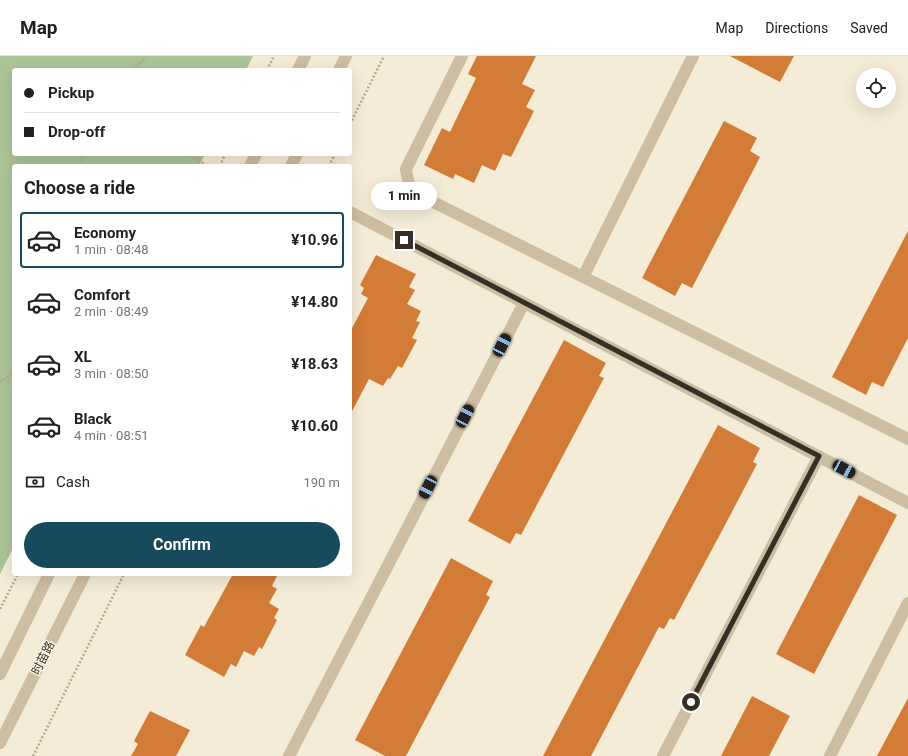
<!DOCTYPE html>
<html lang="en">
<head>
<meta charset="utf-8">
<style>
  :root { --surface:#fff; --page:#f6f6f6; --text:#202124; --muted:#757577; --line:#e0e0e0; --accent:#174a5c }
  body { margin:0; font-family:Roboto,"Noto Sans SC",sans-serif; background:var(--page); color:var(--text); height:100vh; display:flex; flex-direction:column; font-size:15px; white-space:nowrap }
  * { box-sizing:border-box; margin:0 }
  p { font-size:13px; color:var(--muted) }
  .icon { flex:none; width:22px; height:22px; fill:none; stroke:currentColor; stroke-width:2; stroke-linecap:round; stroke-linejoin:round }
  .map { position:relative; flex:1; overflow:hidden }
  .drawer { position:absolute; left:12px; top:108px; width:340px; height:412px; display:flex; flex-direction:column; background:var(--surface); border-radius:4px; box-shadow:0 4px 16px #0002 }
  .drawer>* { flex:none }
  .top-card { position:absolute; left:12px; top:12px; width:340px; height:88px; border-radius:4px; box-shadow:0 4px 16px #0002; display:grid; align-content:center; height:88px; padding:0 12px; background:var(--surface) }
  .controls { position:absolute; left:856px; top:12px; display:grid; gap:8px }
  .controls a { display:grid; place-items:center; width:40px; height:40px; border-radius:50%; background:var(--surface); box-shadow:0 4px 16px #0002; font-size:20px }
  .end { position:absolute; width:18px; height:18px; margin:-9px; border:5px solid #372e25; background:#fff; box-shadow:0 0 0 2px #fff }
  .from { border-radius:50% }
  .bubble { position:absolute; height:28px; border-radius:14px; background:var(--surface); box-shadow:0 4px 16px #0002; font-size:13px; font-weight:700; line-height:28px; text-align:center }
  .car { position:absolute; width:12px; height:24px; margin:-12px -6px; border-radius:5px; box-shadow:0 0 3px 1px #0007; background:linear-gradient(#222 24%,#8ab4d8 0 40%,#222 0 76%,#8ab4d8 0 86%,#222 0) }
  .top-card b { display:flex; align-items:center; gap:14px; height:38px; font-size:15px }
  .top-card b+b { border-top:1px solid var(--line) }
  .top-card i { width:10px; height:10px; background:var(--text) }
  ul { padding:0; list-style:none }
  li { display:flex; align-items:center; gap:12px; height:56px; margin:0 8px 6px; padding:0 4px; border:2px solid transparent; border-radius:4px }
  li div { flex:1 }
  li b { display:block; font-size:15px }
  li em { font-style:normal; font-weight:700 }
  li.active { border-color:var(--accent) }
  li>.icon { width:36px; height:36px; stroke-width:1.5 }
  h2 { padding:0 12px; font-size:18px; line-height:48px }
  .pay { display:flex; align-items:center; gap:10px; height:44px; padding:0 12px; font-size:15px }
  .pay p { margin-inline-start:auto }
  .cta { display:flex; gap:8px; margin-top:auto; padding:8px 12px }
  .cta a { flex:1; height:46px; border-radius:24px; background:var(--accent); color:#fff; font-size:16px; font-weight:700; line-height:46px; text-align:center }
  header { display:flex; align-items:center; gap:24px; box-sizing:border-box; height:56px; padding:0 20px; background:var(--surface); border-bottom:1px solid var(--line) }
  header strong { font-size:19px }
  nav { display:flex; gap:22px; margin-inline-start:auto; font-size:14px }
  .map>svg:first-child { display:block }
  .green { fill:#abc496 }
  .building { fill:#d37c37 }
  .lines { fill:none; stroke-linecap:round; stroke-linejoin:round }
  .path { stroke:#b9a98c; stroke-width:2.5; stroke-dasharray:2 2; stroke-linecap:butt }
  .minor { stroke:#cdbea2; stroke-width:12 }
  .route { stroke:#372e25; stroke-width:5 }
  .labels { text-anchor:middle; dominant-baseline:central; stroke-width:3; stroke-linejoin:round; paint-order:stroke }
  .street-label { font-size:12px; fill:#372e25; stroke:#fbf5e4 }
</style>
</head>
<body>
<header>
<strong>Map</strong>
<nav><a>Map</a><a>Directions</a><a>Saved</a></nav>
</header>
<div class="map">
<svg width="908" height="700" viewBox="0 0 908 700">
  <rect width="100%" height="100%" fill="#f4ecd7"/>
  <polygon class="green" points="0,0 253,0 246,14 14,14 14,98 205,98 199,110 14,110 14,490 0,518"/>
  <g class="building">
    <polygon points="477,0 536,0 522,28 535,34 526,51 534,55 511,101 503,98 495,115 482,109 474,127 455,118 453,123 424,109 442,72 450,76 476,22 468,18"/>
    <polygon points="730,0 794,0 780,26"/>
    <polygon points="724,65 757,82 750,95 760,101 692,232 682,227 675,240 642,222"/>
    <polygon points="908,175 908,282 883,331 872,326 866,339 832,321"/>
    <polygon points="376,199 416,218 409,231 415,234 407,248 421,255 416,265 420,266 412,282 417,284 402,312 398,310 390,323 388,322 383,330 369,323 350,359 350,276 368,242 361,238 364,232 360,229"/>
    <polygon points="564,284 606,307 599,320 604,322 521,479 516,477 510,488 468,465"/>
    <polygon points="718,369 760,392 753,406 757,408 724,471 674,564 670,562 664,573 659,571 591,700 543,700"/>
    <polygon points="859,439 897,459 814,618 776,598"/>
    <polygon points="451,502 493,525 486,539 490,541 406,700 385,700 355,684"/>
    <polygon points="233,518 278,518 272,530 277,533 269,547 279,553 274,562 277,564 262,593 259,591 254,600 244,595 236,611 231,608 224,621 185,599 201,569 204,571"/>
    <polygon points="752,640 790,660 769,700 721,700"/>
    <polygon points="908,642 908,700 877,700"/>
    <polygon points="150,655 190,674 176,700 131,700 138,688 134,685"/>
  </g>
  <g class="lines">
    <g class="path">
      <polyline points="129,14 149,0"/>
      <polyline points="267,14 274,0"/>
      <polyline points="350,68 384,0"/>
      <polyline points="188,98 208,110"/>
      <polyline points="79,110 82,98"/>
      <polyline points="220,110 225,98"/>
      <polyline points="329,110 335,98"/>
      <polyline points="0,326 14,317"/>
      <polyline points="0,553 18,518"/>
      <polyline points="33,700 124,518"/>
    </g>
    <g class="minor">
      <polyline points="462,0 406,113 409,130 423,141 908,383"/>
      <polyline points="298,14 305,0"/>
      <polyline points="339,14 346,0"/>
      <polyline points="250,110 256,98"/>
      <polyline points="291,110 297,98"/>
      <polyline points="350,156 908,447"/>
      <polyline points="583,221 693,0"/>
      <polyline points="0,618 49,518"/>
      <polyline points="0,687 85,518"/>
      <polyline points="289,700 524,247"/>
      <polyline points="663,700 819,400"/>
      <polyline points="830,700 908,547"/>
    </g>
  </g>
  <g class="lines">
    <polyline class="route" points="404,184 819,400 691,646"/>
  </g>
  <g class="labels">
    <g class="street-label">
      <text transform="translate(43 602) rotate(-63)">时苗路</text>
    </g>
  </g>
</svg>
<div class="controls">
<a><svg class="icon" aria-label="locate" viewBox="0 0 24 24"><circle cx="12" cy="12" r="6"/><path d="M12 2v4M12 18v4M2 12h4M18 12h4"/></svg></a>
</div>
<i class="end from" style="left:691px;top:646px"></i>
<i class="end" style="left:404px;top:184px"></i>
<div class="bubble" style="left:371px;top:126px;width:66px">1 min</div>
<i class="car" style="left:502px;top:289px;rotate:27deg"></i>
<i class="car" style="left:465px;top:360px;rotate:27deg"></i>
<i class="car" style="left:844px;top:413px;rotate:118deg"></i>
<i class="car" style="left:428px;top:431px;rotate:207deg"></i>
<div class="top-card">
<b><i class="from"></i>Pickup</b>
<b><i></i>Drop-off</b>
</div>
<section class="drawer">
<h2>Choose a ride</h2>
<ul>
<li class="active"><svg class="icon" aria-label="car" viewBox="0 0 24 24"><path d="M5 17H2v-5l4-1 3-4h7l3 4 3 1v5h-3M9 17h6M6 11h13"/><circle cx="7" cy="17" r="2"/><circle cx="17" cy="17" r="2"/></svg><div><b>Economy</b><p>1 min · 08:48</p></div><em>¥10.96</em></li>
<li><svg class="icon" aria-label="car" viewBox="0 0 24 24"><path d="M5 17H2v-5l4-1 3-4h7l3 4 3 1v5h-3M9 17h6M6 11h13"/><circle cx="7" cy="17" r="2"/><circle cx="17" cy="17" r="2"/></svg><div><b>Comfort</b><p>2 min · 08:49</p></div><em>¥14.80</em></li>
<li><svg class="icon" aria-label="car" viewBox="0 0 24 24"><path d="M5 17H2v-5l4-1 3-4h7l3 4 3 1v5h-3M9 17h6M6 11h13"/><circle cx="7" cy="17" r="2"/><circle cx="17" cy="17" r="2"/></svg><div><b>XL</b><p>3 min · 08:50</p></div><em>¥18.63</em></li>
<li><svg class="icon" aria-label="car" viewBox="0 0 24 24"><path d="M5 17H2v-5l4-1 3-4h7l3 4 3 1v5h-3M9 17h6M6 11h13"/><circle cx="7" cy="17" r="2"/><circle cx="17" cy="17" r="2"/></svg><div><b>Black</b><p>4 min · 08:51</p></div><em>¥10.60</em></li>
</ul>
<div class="pay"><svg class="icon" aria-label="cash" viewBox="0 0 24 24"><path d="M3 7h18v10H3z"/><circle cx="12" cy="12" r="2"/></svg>Cash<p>190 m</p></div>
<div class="cta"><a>Confirm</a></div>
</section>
</div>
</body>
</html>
